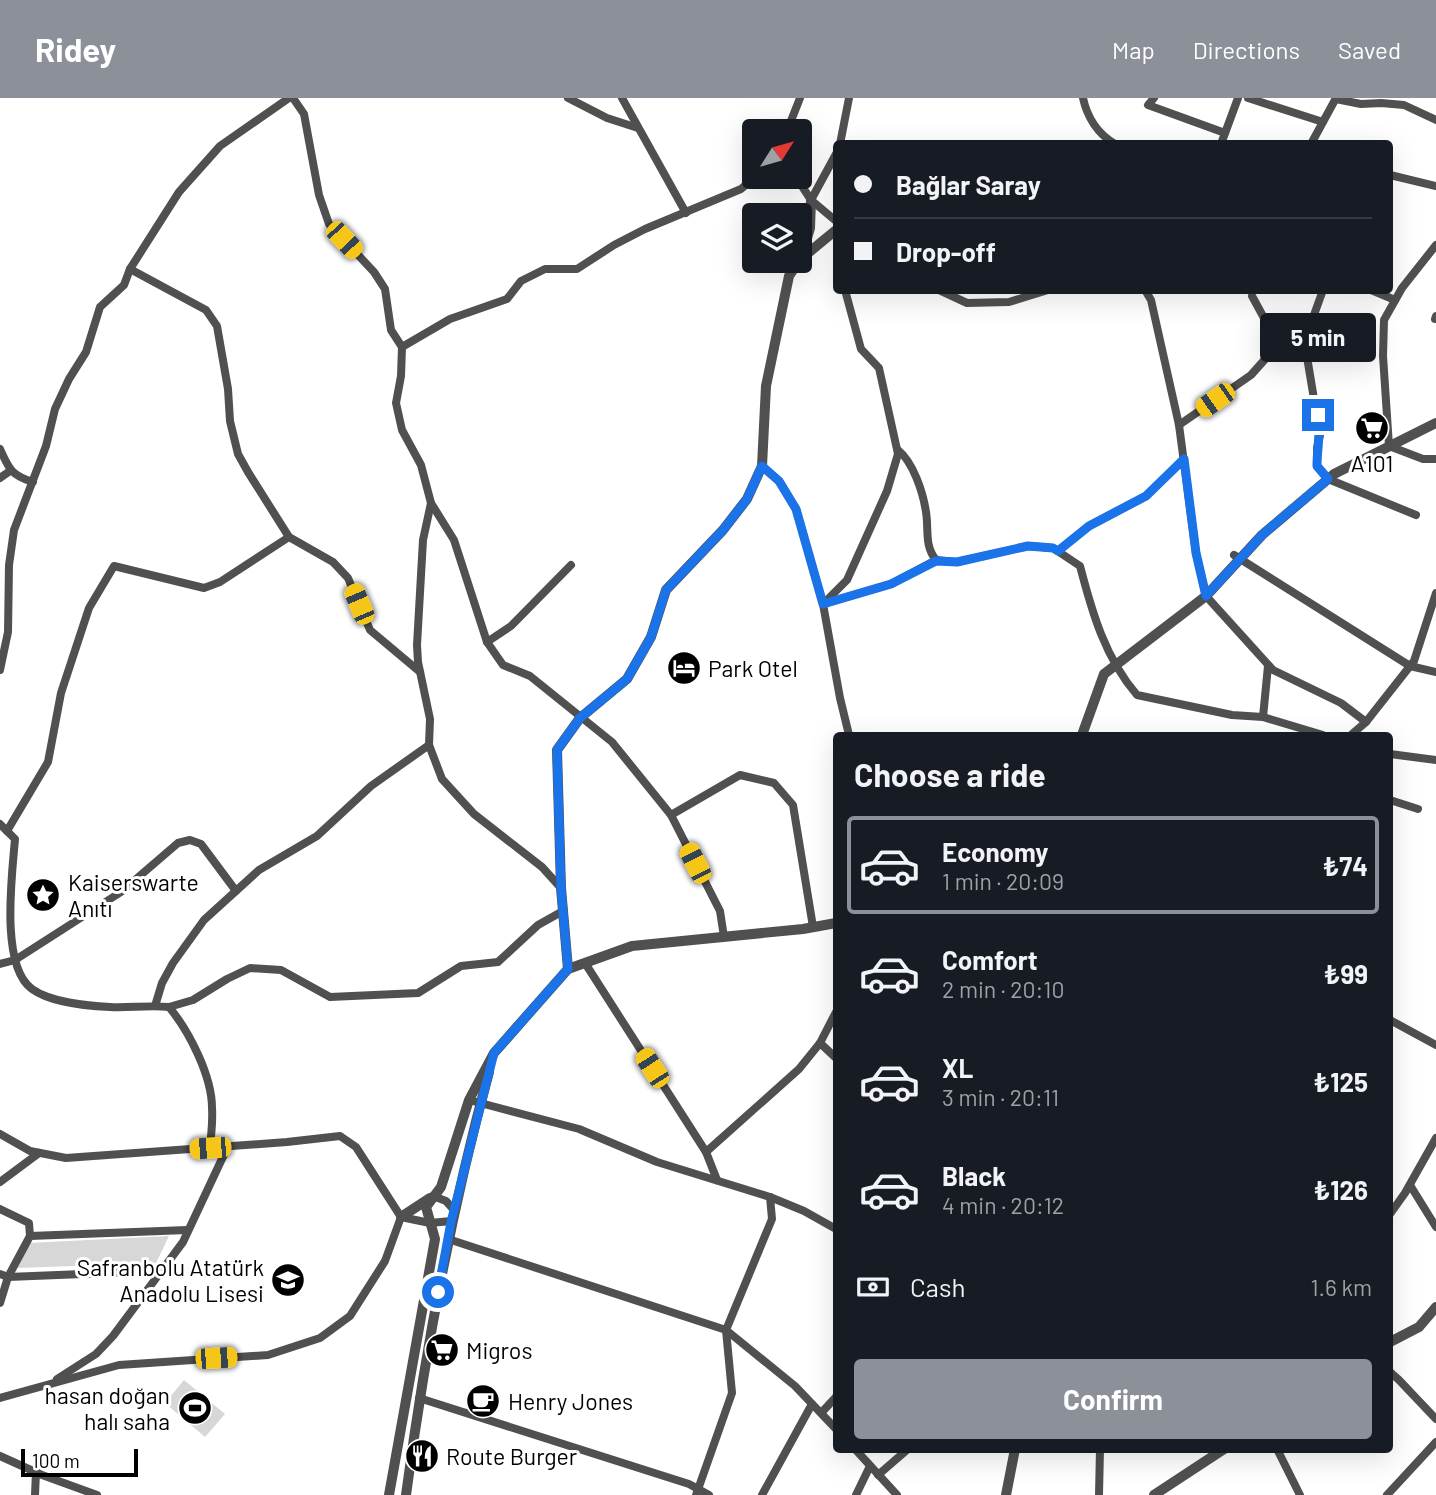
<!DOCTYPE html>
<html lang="en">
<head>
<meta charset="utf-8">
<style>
  :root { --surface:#171b24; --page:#20242c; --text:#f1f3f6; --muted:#9ea1a6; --line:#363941; --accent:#8c9099 }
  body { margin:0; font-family:Barlow,sans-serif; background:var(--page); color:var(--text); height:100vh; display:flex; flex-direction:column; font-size:26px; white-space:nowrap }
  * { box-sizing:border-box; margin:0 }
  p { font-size:23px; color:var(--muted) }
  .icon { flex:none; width:38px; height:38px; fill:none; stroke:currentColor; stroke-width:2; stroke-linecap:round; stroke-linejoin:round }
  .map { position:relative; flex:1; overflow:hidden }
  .side { position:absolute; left:833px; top:634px; width:560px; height:721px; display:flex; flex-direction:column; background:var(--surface); border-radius:7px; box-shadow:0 7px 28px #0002 }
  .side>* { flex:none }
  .banner { position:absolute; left:833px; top:42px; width:560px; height:154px; border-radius:7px; box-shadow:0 7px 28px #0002; display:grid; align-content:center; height:154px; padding:0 21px; background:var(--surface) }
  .needle { width:46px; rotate:53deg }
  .fabs { position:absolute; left:742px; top:21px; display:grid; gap:14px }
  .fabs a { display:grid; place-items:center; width:70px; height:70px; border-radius:7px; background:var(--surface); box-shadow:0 7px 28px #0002; font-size:35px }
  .scale { position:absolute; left:21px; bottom:18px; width:117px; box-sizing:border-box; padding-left:7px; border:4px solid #000; border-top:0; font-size:19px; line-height:24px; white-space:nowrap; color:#000; -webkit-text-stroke:5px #fff; paint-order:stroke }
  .end { position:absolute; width:32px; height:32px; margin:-16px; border:9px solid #1a73e8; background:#fff; box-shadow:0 0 0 4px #fff }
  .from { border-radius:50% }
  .bubble { position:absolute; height:49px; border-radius:7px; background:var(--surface); box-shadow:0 7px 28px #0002; font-size:23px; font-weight:700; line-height:49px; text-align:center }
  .car { position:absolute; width:21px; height:42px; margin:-21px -10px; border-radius:9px; box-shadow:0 0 5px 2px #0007; background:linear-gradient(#f5c518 24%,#345 0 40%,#f5c518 0 76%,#345 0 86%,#f5c518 0) }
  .banner b { display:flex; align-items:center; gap:24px; height:66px; font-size:26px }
  .banner b+b { border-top:2px solid var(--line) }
  .banner i { width:18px; height:18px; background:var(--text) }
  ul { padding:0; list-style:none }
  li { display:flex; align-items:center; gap:21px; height:98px; margin:0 14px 10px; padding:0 7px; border:4px solid transparent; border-radius:7px }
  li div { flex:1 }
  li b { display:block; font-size:26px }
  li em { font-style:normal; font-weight:700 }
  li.selected { border-color:var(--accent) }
  li>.icon { width:63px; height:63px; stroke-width:1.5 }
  h2 { padding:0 21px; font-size:32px; line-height:84px }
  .pay { display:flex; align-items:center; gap:18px; height:77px; padding:0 21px; font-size:26px }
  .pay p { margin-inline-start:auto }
  .button { display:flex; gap:14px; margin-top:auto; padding:14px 21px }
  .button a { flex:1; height:80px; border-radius:7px; background:var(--accent); color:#fff; font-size:28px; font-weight:700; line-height:80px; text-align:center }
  header { display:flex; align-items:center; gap:42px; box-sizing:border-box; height:98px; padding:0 35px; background:var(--accent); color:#fff }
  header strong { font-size:33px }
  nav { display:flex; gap:38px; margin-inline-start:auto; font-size:24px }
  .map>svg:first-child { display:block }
  .green { fill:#d7d7d7 }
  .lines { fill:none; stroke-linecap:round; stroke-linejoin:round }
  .minor { stroke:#505050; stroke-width:8 }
  .tertiary { stroke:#505050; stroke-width:10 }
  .route { stroke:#1a73e8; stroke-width:9 }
  .labels { text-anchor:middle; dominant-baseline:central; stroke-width:6; stroke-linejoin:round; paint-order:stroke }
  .poi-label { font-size:23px; fill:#000; stroke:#fff; text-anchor:start }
</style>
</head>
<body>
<header>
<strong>Ridey</strong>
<nav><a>Map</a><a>Directions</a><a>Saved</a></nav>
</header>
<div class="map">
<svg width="1436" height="1397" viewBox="0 0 1436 1397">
  <rect width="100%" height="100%" fill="#fff"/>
  <g class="green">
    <polygon points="169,1138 156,1165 17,1170 28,1145"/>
    <polygon points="184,1282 225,1316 205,1339 165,1305"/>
  </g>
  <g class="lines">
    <g class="minor">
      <polyline points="293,0 304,16 319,97 329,126 374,174 385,191 391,232 402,249 401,278 396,305 402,332 421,367 431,405 423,442 417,547 418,564 430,621 429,647 442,681 474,716 542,769 561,790"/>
      <polyline points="568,0 607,20 638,30"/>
      <polyline points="622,0 686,115"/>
      <path d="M 1083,0 C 1087,19 1098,36 1115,46"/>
      <polyline points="1154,0 1148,7 1225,35"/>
      <polyline points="1248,0 1323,24"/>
      <polyline points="1336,1 1361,6 1381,5 1404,7 1436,22"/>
      <polyline points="787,33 800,0"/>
      <polyline points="840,46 849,0"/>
      <polyline points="1221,46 1238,0"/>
      <polyline points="1311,46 1336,0"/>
      <polyline points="1390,77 1436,88"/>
      <polyline points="796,79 811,102 836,123"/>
      <polyline points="811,102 836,56"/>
      <polyline points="1436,147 1402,190 1384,222 1383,258 1389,348 1423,361 1436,361"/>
      <polyline points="130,171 206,212 217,228 228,291 230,323 238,356 248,374 289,439 333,464 348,480 370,532 420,574"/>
      <polyline points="939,192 967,205 1009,204 1048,192"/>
      <polyline points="1145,192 1151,202 1179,327 1196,455 1206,498 1273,572 1341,605 1366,624"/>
      <polyline points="1323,192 1306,239 1306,253 1320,337 1317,350 1317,368 1328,381 1416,417"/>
      <polyline points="1371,192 1395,202"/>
      <polyline points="1435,221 1436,218"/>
      <polyline points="1274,247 1306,239"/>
      <polyline points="402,249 450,221 507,201 521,183 545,171 577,171 614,147 645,131 741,91 755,79"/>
      <polyline points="1179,327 1251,277 1275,250 1270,231 1252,198"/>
      <path d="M 0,351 C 9,371 11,377 33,384"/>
      <path d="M 898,352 C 913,364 923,394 926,414 C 929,432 924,447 936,462"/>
      <polyline points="762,368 779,383 796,411 823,506 840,600 849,637"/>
      <polyline points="0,380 10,373"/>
      <polyline points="431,405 454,442 487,544 503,567 530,578 612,644 671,717 720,813 724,839"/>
      <polyline points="1058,453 1089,428 1146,398 1184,361"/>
      <polyline points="1234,457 1410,568 1436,574"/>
      <polyline points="825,504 847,482 887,393 898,356 879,270 861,251 845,192"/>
      <path d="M 823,506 L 891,486 L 936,462 L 957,464 L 1028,448 L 1053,450 L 1080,468 C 1092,514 1105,560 1137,597 L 1232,617 L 1263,619 L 1323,637"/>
      <polyline points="487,544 511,528 571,467"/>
      <polyline points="0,572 8,534 9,467 14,432 46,348 55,311 69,281 86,254 100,209 124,187 130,171 179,94 220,48 289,0"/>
      <polyline points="1263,619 1268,568"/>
      <polyline points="1351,637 1366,624 1414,563 1436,495"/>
      <polyline points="1390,656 1436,662"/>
      <polyline points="1390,702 1418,711"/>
      <polyline points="671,717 740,677 774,685 793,707 813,829"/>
      <path d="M 0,726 L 15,741 C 12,777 0,868 32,891 C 50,904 87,908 110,909 C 129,910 149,907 169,909 C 189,933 212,978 212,1010 C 213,1023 211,1037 210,1050"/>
      <polyline points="7,733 48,664 61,595 89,510 114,468 204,490 220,484 289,439"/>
      <polyline points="585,865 706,1054 717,1082"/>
      <polyline points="0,866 15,862 121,794 178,745 190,742 201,746 236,793"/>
      <polyline points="155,908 162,885 173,865 204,822 259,772 317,738 371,688 429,647"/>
      <polyline points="169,909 193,902 227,881 250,870 281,872 330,899 418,895 461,868 498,864 538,827 563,813"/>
      <polyline points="1390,922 1436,947"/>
      <polyline points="820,945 836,960"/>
      <polyline points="469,1002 579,1031 657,1064 770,1099 804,1113 836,1131"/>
      <polyline points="0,1036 30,1053 66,1060 287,1044 340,1038 356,1049 401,1119 430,1125 451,1123"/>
      <polyline points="706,1054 799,971 820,945 836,914"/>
      <polyline points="0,1084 39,1055"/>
      <polyline points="1410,1087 1436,1129"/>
      <polyline points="433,1098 446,1103 454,1112"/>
      <polyline points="0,1111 29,1125 30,1138 8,1179 0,1205"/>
      <polyline points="1390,1116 1405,1095 1436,1040"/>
      <polyline points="30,1138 187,1132"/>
      <polyline points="448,1141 726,1232 795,1288 836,1331"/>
      <polyline points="0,1176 8,1179 133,1174 164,1170"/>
      <polyline points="1390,1274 1399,1282 1436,1321"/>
      <polyline points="57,1281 96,1256 113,1238 183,1144 228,1048"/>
      <polyline points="0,1300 119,1267 268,1257 320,1240 350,1218 385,1163 401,1119"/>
      <polyline points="419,1300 689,1386 709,1397"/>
      <polyline points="822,1314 836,1299"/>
      <polyline points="855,1351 897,1397"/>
      <polyline points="1277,1351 1300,1397"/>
      <polyline points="0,1358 42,1377 97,1397"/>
      <polyline points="878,1377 908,1351"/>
      <polyline points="35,1397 36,1374"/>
      <polyline points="696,1397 732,1295 726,1232 772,1121 770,1099"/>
      <polyline points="762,1397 812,1306"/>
      <polyline points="856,1397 870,1368"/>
      <polyline points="1099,1397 1100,1351"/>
      <polyline points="1387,1397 1436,1344"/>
    </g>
    <g class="tertiary">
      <polyline points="801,160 810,130 811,102"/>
      <polyline points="802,160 836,132"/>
      <polyline points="1082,637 1104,576 1206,498 1262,437 1334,376 1436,325"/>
      <polyline points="568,871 561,790 557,652 580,620 627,581 651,539 666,492 723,432 747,401 762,368 766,288 789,178 799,163"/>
      <polyline points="401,1119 430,1100"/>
      <polyline points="1390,1244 1419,1229 1436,1209"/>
      <polyline points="389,1397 435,1141 426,1109 441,1089 469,1002 494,955 568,871 632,848 803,831 836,825"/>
      <path d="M 406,1397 C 425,1254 451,1113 489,974"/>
      <polyline points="1006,1397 1015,1351"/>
      <polyline points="1154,1397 1224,1351"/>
    </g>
  </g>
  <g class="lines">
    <path class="route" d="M 438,1194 L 451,1124 L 494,955 L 568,871 L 561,790 L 557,652 L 580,620 L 627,581 L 651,539 L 666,492 L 723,432 L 747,401 L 762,368 L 779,383 L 796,411 L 823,506 L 891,486 L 936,463 L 957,464 L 1028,448 L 1053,450 L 1058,453 L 1089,428 L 1146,398 L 1184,361 L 1196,455 L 1206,498 L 1262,437 L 1328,381 L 1317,368 C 1317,349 1321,337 1318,317"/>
  </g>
  <defs>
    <g id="supermarket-disc" transform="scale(1.75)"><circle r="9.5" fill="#000" stroke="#fff"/><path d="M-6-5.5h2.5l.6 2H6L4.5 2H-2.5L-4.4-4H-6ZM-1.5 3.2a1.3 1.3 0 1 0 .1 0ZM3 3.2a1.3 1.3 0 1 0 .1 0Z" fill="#fff"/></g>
    <g id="hotel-disc" transform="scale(1.75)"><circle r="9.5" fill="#000" stroke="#fff"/><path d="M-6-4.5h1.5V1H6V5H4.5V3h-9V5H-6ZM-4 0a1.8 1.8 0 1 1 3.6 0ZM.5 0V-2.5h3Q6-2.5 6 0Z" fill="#fff"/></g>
    <g id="sight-disc" transform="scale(1.75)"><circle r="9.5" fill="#000" stroke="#fff"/><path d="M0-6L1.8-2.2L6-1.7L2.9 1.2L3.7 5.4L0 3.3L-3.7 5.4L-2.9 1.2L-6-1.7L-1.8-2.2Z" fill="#fff"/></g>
    <g id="school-disc" transform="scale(1.75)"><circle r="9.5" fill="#000" stroke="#fff"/><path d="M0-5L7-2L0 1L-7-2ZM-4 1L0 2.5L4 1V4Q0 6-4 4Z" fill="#fff"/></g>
    <g id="cafe-disc" transform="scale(1.75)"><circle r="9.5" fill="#000" stroke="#fff"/><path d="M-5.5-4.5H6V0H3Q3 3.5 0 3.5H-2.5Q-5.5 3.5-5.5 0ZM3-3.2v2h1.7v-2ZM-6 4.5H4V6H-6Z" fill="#fff"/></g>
    <g id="stadium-disc" transform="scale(1.75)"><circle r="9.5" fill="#000" stroke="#fff"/><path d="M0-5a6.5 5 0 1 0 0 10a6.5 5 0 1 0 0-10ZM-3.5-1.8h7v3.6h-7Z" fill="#fff"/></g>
    <g id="restaurant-disc" transform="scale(1.75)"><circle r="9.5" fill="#000" stroke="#fff"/><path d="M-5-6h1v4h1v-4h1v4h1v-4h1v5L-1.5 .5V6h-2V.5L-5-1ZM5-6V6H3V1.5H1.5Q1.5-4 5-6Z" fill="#fff"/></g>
  </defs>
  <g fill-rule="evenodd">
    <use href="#supermarket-disc" x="1372" y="330"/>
    <use href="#hotel-disc" x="684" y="570"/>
    <use href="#sight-disc" x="43" y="797"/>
    <use href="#school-disc" x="288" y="1182"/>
    <use href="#supermarket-disc" x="442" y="1252"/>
    <use href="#cafe-disc" x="483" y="1303"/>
    <use href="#stadium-disc" x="195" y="1310"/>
    <use href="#restaurant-disc" x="422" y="1358"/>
  </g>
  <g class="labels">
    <g class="poi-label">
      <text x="1372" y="365" text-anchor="middle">A101</text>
      <text x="708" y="570">Park Otel</text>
      <text x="68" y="784">Kaiserswarte<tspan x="68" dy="26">Anıtı</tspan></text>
      <text x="264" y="1169" text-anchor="end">Safranbolu Atatürk<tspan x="264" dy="26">Anadolu Lisesi</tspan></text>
      <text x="466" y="1252">Migros</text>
      <text x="170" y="1297" text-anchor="end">hasan doğan<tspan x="170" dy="26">halı saha</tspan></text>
      <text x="508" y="1303">Henry Jones</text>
      <text x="446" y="1358">Route Burger</text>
    </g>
  </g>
</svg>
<div class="fabs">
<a><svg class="needle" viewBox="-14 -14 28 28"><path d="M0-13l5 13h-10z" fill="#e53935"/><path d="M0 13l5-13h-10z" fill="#9ea1a6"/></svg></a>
<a><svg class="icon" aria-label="layers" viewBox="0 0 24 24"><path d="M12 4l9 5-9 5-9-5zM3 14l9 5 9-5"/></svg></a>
</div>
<div class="scale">100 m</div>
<i class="end from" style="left:438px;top:1194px"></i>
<i class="end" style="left:1318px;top:317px"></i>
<div class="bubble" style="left:1260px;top:215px;width:116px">5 min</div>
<i class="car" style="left:344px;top:142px;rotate:137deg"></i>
<i class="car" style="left:1215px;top:302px;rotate:235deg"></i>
<i class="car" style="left:359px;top:506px;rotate:337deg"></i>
<i class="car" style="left:695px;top:765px;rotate:333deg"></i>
<i class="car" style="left:652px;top:970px;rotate:327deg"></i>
<i class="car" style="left:210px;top:1050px;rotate:266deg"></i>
<i class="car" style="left:216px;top:1260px;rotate:87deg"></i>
<div class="banner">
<b><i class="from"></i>Bağlar Saray</b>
<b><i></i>Drop-off</b>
</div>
<section class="side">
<h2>Choose a ride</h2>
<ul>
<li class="selected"><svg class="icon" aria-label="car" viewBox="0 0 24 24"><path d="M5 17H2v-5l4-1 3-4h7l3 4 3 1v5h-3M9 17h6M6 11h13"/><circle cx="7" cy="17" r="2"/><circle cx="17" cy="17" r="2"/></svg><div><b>Economy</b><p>1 min · 20:09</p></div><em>₺74</em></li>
<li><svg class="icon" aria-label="car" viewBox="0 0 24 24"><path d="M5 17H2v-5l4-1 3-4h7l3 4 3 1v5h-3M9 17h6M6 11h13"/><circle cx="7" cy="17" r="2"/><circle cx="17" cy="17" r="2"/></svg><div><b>Comfort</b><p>2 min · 20:10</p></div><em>₺99</em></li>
<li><svg class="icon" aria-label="car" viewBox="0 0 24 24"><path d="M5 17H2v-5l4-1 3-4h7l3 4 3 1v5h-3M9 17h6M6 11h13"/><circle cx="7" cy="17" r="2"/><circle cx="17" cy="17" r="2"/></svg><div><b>XL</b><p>3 min · 20:11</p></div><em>₺125</em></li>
<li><svg class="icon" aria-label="car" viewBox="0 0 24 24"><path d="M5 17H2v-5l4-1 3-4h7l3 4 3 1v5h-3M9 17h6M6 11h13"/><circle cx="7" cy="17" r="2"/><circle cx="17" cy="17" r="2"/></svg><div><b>Black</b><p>4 min · 20:12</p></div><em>₺126</em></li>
</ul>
<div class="pay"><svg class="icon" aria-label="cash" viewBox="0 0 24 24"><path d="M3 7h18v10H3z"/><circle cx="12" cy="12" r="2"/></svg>Cash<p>1.6 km</p></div>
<div class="button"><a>Confirm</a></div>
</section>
</div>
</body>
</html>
